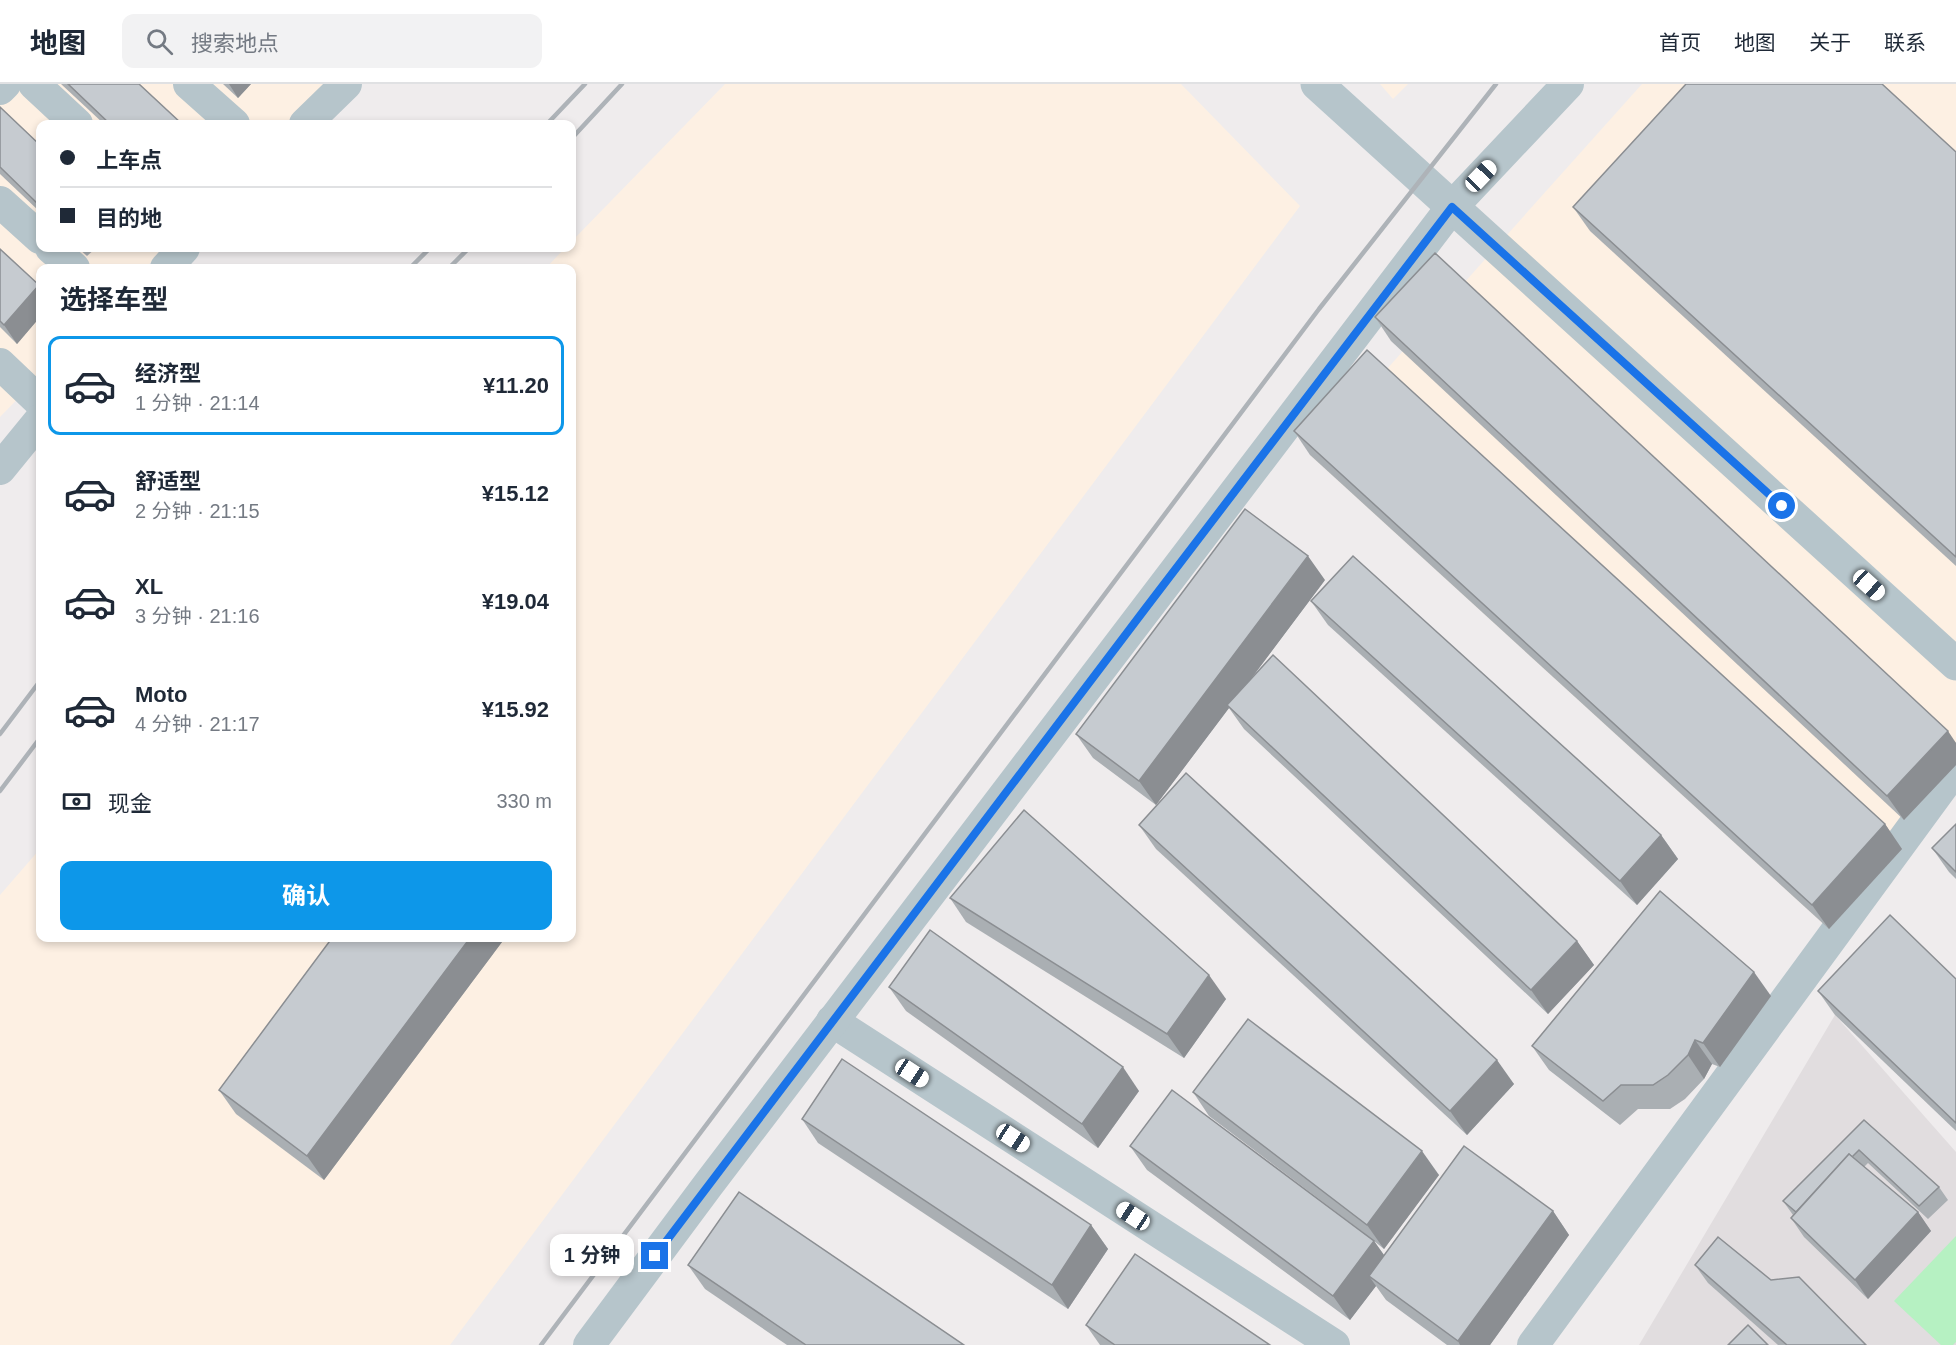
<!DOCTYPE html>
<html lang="zh">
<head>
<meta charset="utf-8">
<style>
  :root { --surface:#fff; --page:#f2f2f3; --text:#1f2937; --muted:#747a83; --line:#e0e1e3; --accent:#0d97e9 }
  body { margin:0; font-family:Arial,"Noto Sans SC",sans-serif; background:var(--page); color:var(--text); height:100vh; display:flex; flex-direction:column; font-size:22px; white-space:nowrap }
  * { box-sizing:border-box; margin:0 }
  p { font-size:20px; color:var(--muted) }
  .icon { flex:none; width:33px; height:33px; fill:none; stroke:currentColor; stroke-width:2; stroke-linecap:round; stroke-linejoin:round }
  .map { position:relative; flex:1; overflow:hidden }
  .drawer { position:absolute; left:36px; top:180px; width:540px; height:678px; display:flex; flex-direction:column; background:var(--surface); border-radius:12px; box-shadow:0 3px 9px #0003 }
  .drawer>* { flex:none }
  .hud { position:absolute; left:36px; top:36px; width:540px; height:132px; border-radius:12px; box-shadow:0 3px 9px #0003; display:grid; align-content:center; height:132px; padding:0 24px; background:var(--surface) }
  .end { position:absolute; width:27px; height:27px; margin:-14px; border:8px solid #1a73e8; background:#fff; box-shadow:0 0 0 3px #fff }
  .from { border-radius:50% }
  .bubble { position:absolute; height:42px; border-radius:12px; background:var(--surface); box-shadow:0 3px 9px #0003; font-size:20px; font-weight:700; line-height:42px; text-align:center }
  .car { position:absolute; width:18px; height:36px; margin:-18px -9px; border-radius:8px; box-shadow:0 0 4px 2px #0007; background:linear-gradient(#fff 24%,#345 0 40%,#fff 0 76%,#345 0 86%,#fff 0) }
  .hud b { display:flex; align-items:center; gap:21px; height:57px; font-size:22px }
  .hud b+b { border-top:2px solid var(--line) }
  .hud i { width:15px; height:15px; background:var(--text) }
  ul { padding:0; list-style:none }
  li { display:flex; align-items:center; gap:18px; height:99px; margin:0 12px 9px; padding:0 12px; border:3px solid transparent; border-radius:12px }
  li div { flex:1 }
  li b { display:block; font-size:22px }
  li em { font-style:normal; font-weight:700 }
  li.active { border-color:var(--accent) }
  li>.icon { width:54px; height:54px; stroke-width:1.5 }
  h2 { padding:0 24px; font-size:27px; line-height:72px }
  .pay { display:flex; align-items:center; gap:15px; height:66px; padding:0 24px; font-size:22px }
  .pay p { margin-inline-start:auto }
  .button { display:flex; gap:12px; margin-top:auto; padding:12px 24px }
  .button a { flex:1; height:69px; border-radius:12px; background:var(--accent); color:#fff; font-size:24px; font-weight:700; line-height:69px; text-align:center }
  header { display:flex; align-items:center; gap:36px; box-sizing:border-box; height:84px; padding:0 30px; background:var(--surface); border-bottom:2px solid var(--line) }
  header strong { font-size:28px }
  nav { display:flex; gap:33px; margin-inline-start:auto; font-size:21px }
  .search { width:420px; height:54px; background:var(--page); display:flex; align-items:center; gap:15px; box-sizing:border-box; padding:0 21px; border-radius:12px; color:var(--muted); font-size:22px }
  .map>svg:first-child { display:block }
  .commercial { fill:#fdf0e3 }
  .education { fill:#e1dddf }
  .green { fill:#b6f1c2 }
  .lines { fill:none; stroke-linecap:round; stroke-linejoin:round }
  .minor { stroke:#b6c5cb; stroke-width:32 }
  .tertiary { stroke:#b6c5cb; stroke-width:33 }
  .rail { stroke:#aeb3b8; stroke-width:4.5 }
  .wall { fill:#aaafb3 }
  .shaded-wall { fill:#8b8e92 }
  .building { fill:#c6cbd0; stroke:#8b8e92; stroke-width:1.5 }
  .route { stroke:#1a73e8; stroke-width:8 }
</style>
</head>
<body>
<header>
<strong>地图</strong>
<div class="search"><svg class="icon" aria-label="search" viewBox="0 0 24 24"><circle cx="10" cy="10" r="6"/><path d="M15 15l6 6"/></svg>搜索地点</div>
<nav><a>首页</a><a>地图</a><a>关于</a><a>联系</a></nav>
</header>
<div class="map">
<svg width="1956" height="1261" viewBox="0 0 1956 1261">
  <rect width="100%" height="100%" fill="#efeced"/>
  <g class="commercial">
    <polygon points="0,0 325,0 286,40 40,40 40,164 166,164 145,184 40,184 40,292 0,333"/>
    <polygon points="725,0 1181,0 1300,122 450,1261 0,1261 0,811 40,765 40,854 572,854 572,184 546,184 565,164 572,164 572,157"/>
    <polygon points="1380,0 1408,0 1393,15"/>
    <polygon points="1642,0 1956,0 1956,681 1829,845 1310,371"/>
  </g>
  <polygon class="education" points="1835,931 1956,1068 1956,1261 1639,1261"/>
  <polygon class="green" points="1956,1152 1956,1258 1953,1261 1941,1261 1894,1217"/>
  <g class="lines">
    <g class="minor">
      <polyline points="34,0 77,40"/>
      <polyline points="189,0 234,40"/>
      <polyline points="0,5 5,0"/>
      <polyline points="305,40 346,0"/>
      <polyline points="0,118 40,154"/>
      <polyline points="51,164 74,184"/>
      <polyline points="166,184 184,164"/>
      <polyline points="0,280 40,318"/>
      <polyline points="0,385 40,336"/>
      <polyline points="832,937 1334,1261"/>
      <polyline points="589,1261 708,1101 1452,123 1568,0"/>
      <polyline points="1533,1261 1956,684"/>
    </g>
    <polyline class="tertiary" points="1317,0 1956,580"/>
    <g class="rail">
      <polyline points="547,40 585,0"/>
      <polyline points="572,54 622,0"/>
      <polyline points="410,184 430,164"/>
      <polyline points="449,184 469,164"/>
      <polyline points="0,650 40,597"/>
      <polyline points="0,707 40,654"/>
      <polyline points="541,1261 1319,225 1496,0"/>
    </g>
  </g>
  <g class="wall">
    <polygon points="61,0 139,0 182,40 104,40"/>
    <polygon points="223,0 251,0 238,14"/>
    <polygon points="0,23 40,61 40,128 0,90"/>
    <polygon points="1956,68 1956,482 1590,147 1573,123"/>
    <polygon points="78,164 96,164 87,172"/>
    <polygon points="0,165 40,203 40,233 17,260 0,243"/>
    <polygon points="1375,233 1956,659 1956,681 1904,736 1391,257"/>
    <polygon points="1294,347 1885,740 1902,765 1829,845 1310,371"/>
    <polygon points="1325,496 1250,596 1577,857 1594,881 1548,930 1244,645 1229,624 1156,721 1093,674 1076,650"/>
    <polygon points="1311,517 1661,751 1678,775 1637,821 1328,541"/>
    <polygon points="1956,740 1956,795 1949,788 1932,764"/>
    <polygon points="1139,741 1514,1000 1467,1051 1156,765"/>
    <polygon points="950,814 1226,915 1184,974 966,838"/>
    <polygon points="332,854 505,854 324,1096 236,1030 219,1006"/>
    <polygon points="1956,895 1956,1047 1835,931 1818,907"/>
    <polygon points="889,903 1139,1007 1098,1064 906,927"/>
    <polygon points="1771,912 1720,983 1712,980 1704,995 1685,1015 1670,1025 1638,1025 1620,1041 1549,986 1532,962"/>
    <polygon points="1193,1008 1439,1091 1384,1165 1374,1157 1384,1171 1553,1127 1569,1151 1490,1261 1447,1261 1386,1216 1376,1202 1350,1236 1147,1086 1130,1062 1364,1149 1209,1032"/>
    <polygon points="802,1035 1091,1141 1108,1165 1068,1225 818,1059"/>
    <polygon points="1864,1036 1939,1103 1948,1116 1928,1135 1868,1079 1864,1083 1918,1128 1931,1147 1868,1215 1804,1153 1791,1134 1793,1131 1783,1117"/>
    <polygon points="688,1181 964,1261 787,1261 705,1205"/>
    <polygon points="1695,1181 1771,1196 1866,1261 1778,1261 1708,1199"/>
    <polygon points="1086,1241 1270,1261 1100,1261"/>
  </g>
  <g class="shaded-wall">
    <polygon points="229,0 251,0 238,14"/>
    <polygon points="39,201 40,203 40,233 17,260 4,241"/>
    <polygon points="1308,472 1325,496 1230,623 1227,621 1229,624 1156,721 1139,697"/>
    <polygon points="1948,647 1956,659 1956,681 1904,736 1887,712"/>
    <polygon points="1885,740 1902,765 1829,845 1812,821"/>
    <polygon points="1661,751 1678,775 1637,821 1620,797"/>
    <polygon points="470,854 505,854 324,1096 307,1072"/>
    <polygon points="1577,857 1594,881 1548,930 1531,906"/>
    <polygon points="1754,888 1771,912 1720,983 1703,959"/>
    <polygon points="1209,891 1226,915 1184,974 1167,950"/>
    <polygon points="1695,956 1712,980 1704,995 1688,971"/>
    <polygon points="1497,976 1514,1000 1467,1051 1450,1027"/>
    <polygon points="1123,983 1139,1007 1098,1064 1082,1040"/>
    <polygon points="1422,1067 1439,1091 1384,1165 1367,1141"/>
    <polygon points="1553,1127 1569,1151 1490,1261 1460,1261 1458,1257"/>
    <polygon points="1918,1128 1931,1147 1868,1215 1855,1196"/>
    <polygon points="1091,1141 1108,1165 1068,1225 1052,1201"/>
    <polygon points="1374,1157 1391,1181 1369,1192 1376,1202 1350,1236 1333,1212"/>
  </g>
  <g class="building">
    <polygon points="68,0 139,0 182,40 110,40"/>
    <polygon points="1686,0 1882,0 1956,68 1956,473 1573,123"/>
    <polygon points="0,23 40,61 40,122 0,83"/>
    <polygon points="0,165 39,201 4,241 0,237"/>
    <polygon points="1435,169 1948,647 1887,712 1375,233"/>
    <polygon points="1367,266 1885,740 1812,821 1294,347"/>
    <polygon points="1245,425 1308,472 1139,697 1076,650"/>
    <polygon points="1353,472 1661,751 1620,797 1311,517"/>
    <polygon points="1273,571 1577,857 1531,906 1227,621"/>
    <polygon points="1186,689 1497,976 1450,1027 1139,741"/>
    <polygon points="1024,726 1209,891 1167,950 950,814"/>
    <polygon points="1956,740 1956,788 1932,764"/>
    <polygon points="1660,807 1754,888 1703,959 1695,956 1688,971 1668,991 1653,1001 1621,1001 1603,1017 1532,962"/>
    <polygon points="1890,831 1956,895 1956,1039 1818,907"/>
    <polygon points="930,846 1123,983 1082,1040 889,903"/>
    <polygon points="332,854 470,854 307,1072 219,1006"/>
    <polygon points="1248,935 1422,1067 1367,1141 1193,1008"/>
    <polygon points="842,975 1091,1141 1052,1201 802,1035"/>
    <polygon points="1172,1006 1374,1157 1333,1212 1130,1062"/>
    <polygon points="1864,1036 1939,1103 1919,1122 1859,1066 1852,1073 1849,1070 1796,1128 1783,1117"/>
    <polygon points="1464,1062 1553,1127 1458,1257 1369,1192"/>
    <polygon points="1849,1070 1918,1128 1855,1196 1791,1134"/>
    <polygon points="739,1108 964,1261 806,1261 688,1181"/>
    <polygon points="1718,1153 1771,1196 1799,1193 1866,1261 1787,1261 1695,1181"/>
    <polygon points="1135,1170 1270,1261 1115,1261 1086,1241"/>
    <polygon points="1748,1241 1768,1261 1728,1261"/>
  </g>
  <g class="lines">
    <polyline class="route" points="655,1172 1145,525 1452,123 1782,422"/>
  </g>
</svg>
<i class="end from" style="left:1782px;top:422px"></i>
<i class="end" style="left:655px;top:1172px"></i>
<div class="bubble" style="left:550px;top:1150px;width:84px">1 分钟</div>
<i class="car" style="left:1481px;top:92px;rotate:44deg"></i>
<i class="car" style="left:1869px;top:501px;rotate:132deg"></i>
<i class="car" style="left:912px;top:989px;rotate:123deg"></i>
<i class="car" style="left:1013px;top:1054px;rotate:123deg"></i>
<i class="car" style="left:1133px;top:1132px;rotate:303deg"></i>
<div class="hud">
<b><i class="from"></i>上车点</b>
<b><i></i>目的地</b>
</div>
<section class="drawer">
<h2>选择车型</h2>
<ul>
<li class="active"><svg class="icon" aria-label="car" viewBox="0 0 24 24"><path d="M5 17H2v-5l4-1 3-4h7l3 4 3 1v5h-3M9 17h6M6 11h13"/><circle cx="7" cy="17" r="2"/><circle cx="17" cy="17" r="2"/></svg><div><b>经济型</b><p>1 分钟 · 21:14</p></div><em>¥11.20</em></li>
<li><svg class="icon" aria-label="car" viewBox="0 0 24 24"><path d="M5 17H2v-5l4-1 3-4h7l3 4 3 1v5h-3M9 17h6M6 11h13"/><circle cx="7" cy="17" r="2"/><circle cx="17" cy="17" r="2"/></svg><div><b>舒适型</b><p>2 分钟 · 21:15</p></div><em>¥15.12</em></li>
<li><svg class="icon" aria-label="car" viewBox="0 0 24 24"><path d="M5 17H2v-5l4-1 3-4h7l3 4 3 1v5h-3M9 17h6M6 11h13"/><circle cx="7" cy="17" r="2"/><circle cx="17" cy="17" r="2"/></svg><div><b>XL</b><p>3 分钟 · 21:16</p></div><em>¥19.04</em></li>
<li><svg class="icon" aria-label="car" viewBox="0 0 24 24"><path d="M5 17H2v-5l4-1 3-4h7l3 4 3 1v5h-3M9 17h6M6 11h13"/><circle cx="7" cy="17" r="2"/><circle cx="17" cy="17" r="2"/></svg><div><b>Moto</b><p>4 分钟 · 21:17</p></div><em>¥15.92</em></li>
</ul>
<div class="pay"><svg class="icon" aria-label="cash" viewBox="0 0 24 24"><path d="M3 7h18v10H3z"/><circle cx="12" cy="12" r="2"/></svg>现金<p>330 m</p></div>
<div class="button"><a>确认</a></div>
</section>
</div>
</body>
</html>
